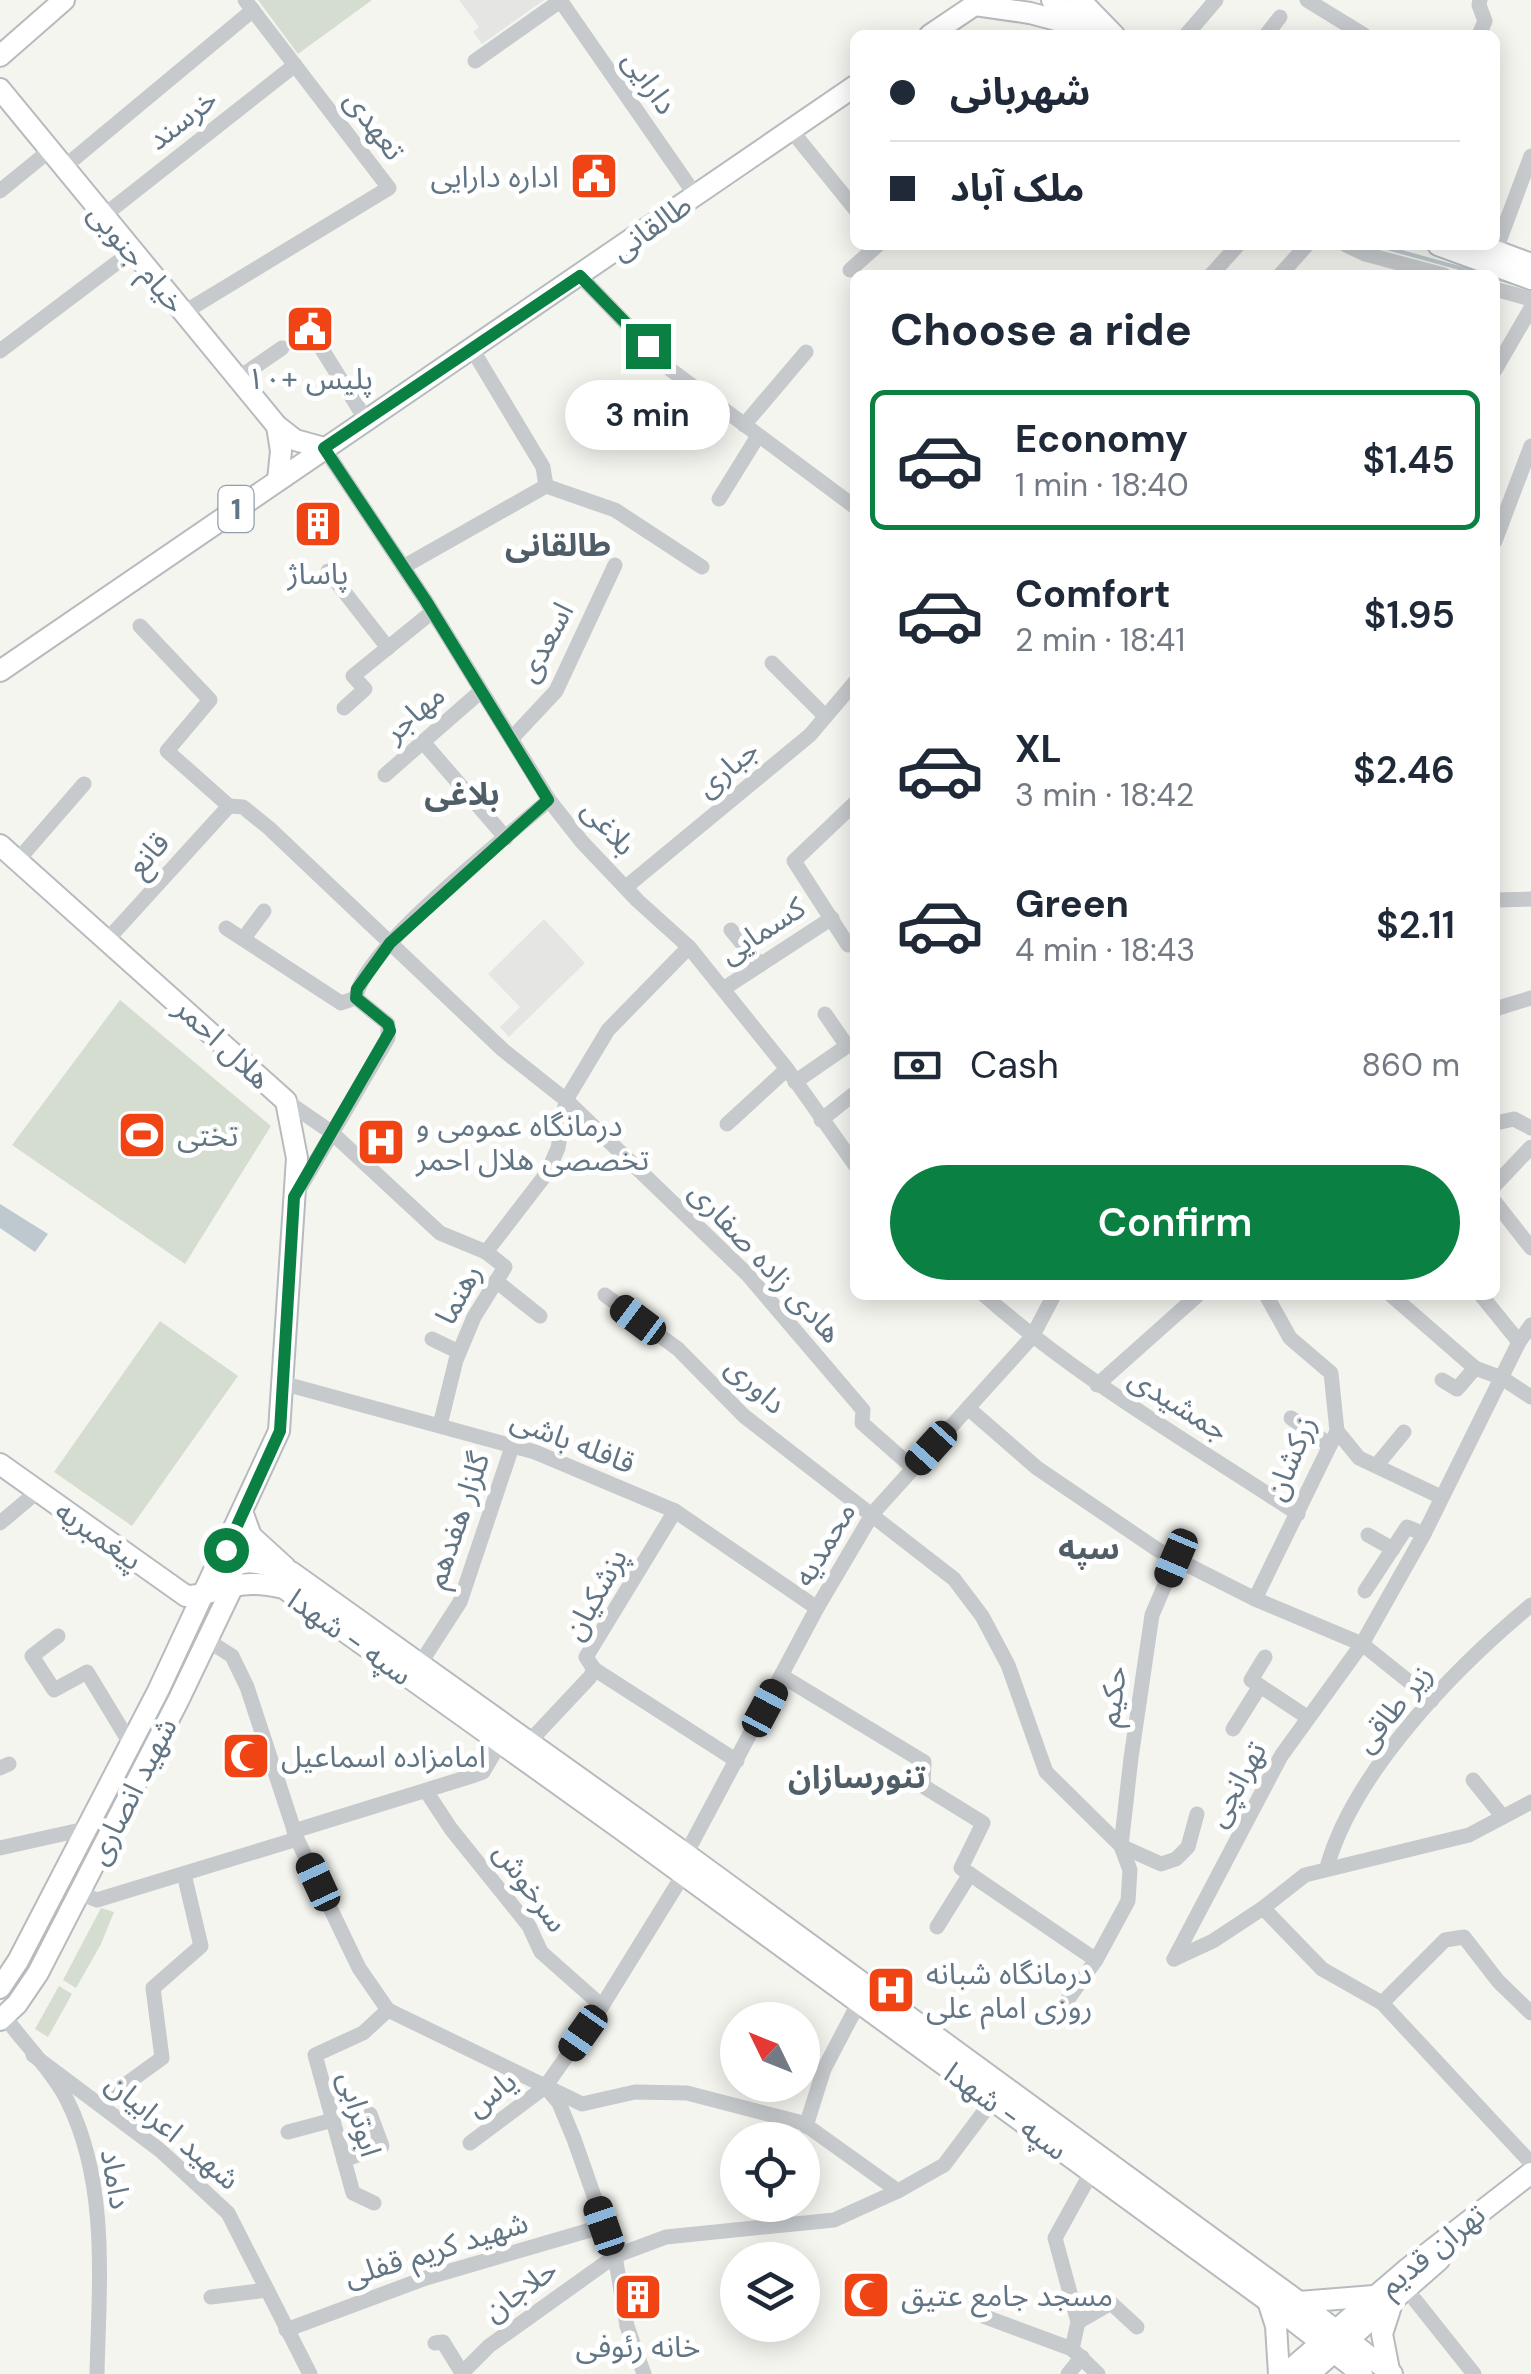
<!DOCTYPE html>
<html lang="en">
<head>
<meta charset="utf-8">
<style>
  :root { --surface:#fff; --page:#f2f2f3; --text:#1f2937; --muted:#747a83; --line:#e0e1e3; --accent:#0b8043 }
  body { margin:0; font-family:"DM Sans","Noto Sans Arabic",sans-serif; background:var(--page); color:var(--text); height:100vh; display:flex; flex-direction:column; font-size:38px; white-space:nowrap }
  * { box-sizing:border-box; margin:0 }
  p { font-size:32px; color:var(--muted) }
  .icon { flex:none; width:55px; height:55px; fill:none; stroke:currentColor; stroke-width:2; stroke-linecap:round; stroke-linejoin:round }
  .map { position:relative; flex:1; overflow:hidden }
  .side { position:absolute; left:850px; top:270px; width:650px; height:1030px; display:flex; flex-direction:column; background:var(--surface); border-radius:15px; box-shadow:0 5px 25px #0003 }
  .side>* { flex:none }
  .guide { position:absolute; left:850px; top:30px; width:650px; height:220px; border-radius:15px; box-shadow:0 5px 25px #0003; display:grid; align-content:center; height:220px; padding:0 40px; background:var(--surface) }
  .needle { width:65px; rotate:313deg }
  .tools { position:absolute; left:720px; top:2002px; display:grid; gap:20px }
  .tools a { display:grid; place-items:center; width:100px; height:100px; border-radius:50%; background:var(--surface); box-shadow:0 5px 25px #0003; font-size:50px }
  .end { position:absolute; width:45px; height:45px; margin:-22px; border:12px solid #0b8043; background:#fff; box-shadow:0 0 0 5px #fff }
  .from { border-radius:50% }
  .bubble { position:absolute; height:70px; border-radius:35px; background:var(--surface); box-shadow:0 5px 25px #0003; font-size:32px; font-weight:600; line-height:70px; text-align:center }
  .car { position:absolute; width:30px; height:60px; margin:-30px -15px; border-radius:12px; box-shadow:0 0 8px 2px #0007; background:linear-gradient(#222 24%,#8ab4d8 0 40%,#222 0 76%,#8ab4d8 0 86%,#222 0) }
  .guide b { display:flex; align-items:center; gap:35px; height:95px; font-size:38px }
  .guide b+b { border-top:2px solid var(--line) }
  .guide i { width:25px; height:25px; background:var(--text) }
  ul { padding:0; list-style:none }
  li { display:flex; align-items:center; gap:30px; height:140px; margin:0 20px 15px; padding:0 20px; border:5px solid transparent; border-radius:15px }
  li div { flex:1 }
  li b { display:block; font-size:38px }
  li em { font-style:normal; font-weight:600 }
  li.selected { border-color:var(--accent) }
  li>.icon { width:90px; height:90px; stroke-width:1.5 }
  h2 { padding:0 40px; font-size:45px; line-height:120px }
  .pay { display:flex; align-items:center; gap:25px; height:110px; padding:0 40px; font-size:38px }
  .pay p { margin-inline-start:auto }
  .cta { display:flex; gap:20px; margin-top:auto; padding:20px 40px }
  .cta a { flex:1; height:115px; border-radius:60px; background:var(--accent); color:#fff; font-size:40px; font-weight:600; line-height:115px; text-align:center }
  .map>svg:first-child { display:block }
  .built { fill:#e5e6e4 }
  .green { fill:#d5ddd1 }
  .water { fill:#bdc9ce }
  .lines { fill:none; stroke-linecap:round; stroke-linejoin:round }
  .stream { stroke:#bdc9ce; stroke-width:4 }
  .major-casing { stroke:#b7bbbe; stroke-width:24 }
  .minor { stroke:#c7cacd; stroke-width:15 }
  .major { stroke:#fff; stroke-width:20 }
  .route { stroke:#0b8043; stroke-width:12 }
  .labels { text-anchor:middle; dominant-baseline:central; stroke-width:10; stroke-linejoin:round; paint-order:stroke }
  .shield { fill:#fff; stroke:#909ea9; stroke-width:2.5 }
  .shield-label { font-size:28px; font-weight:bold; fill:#617584 }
  .street-label { font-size:30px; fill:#617584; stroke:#fff }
  .poi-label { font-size:30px; fill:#617584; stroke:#fff; text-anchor:start }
  .neighbourhood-label { font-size:32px; font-weight:bold; fill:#505e68; stroke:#fff }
</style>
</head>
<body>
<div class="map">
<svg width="1531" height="2374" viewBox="0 0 1531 2374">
  <rect width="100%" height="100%" fill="#f5f5f0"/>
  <g class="built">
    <polygon points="459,0 544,0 482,44 473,32 479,27"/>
    <polygon points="544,919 585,963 509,1037 500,1027 520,1007 488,974"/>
  </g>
  <g class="green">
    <polygon points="258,0 372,0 298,54"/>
    <polygon points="120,1000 271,1126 185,1264 12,1145"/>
    <polygon points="160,1321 238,1376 132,1526 54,1472"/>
    <polygon points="101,1908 114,1912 101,1944 76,1988 63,1980"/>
    <polygon points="59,1986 72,1994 48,2037 35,2029"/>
  </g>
  <polygon class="water" points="0,1204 48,1234 35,1252 0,1228"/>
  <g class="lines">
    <g class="stream">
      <polyline points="1376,245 1485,275"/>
      <polyline points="1495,278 1515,283"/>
    </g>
    <g class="major-casing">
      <g id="major">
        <polyline points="1052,0 1083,22"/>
        <polyline points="1080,0 1114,35"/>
        <polyline points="975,5 1030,13 1094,30"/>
        <polyline points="930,35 982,0"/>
        <polyline points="0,56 64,0"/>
        <polyline points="0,89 277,426 295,440 324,448"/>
        <polyline points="1438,245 1531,279"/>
        <polyline points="1480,245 1531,264"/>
        <polyline points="277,426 281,451 278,480"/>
        <polyline points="0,671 855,86"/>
        <polyline points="0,845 286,1101 297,1158 279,1431 158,1691 18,1961 0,1988"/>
        <path d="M 0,1464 L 186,1596 C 204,1596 217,1589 234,1586 C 251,1582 267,1584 284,1588 L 621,1829 L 1268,2301 L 1362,2374"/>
        <polyline points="243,1514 251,1536 285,1567"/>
        <path d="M 204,1594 C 239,1556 241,1557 291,1572 L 686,1854 L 1299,2302 L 1392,2374"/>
        <polyline points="0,2020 17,2004 38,1973 178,1701 233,1586 232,1577"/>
        <polyline points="1268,2301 1276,2326 1279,2374"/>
        <polyline points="1299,2302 1374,2296"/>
        <polyline points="1389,2370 1382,2334 1391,2306"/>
        <polyline points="1285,2374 1406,2270 1531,2173"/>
        <polyline points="1309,2374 1439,2260"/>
      </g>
    </g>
    <g class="minor">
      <polyline points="560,0 696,196"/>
      <polyline points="1307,0 1364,35"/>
      <polyline points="1186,35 1216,0"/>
      <polyline points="1266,35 1280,17"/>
      <polyline points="1479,35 1485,21 1479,5 1480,0"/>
      <polyline points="475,61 560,1"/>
      <polyline points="791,130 855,209"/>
      <polyline points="63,168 253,10"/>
      <polyline points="0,191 49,151"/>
      <polyline points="102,217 295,65"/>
      <polyline points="1346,245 1365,254 1444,275"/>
      <polyline points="1495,252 1531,156"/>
      <polyline points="850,270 878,245"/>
      <polyline points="1211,275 1238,245"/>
      <polyline points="1280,275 1307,245"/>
      <polyline points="580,276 671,370 855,507"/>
      <polyline points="1495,289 1531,299"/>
      <polyline points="183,313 389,188 245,0"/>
      <polyline points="313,335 366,420"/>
      <polyline points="0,351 131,252"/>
      <polyline points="1495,370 1531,308"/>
      <polyline points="237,379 282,348"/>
      <polyline points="744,425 806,352"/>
      <polyline points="324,448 426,601 549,800 582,842 638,901 689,947 787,1069 855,1165"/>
      <polyline points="546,486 615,510 702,567"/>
      <polyline points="719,499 758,436"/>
      <polyline points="1495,541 1531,446"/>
      <polyline points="403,567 546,486 543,467 472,349"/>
      <polyline points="328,571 388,648"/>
      <polyline points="140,626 210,700 167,751 229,806"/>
      <polyline points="772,663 825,716"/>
      <polyline points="344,708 365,689 353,676 432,612"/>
      <polyline points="512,738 556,691 615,565"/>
      <polyline points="423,742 506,838"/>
      <polyline points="385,775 480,692"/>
      <polyline points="855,803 794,861 848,945 855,939"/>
      <polyline points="229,806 243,807 269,828 503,1050 566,1100 747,1274 863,1410 862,1423 913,1468"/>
      <polyline points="18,860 84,784"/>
      <polyline points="626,887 810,735 855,682"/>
      <polyline points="1495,900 1531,899"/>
      <polyline points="226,928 341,1003 356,998"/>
      <polyline points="731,930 760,965"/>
      <polyline points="244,938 264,911"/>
      <polyline points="108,939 229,806"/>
      <polyline points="723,989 832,918"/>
      <path d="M 356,998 C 363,948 507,837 549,800"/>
      <polyline points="1495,1009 1531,998"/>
      <polyline points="795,1082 847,1046 825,1014"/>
      <polyline points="286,1101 331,1132 440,1233 486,1252"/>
      <polyline points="821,1120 855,1093"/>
      <polyline points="1496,1123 1514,1119 1531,1128"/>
      <polyline points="727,1124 787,1069"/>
      <polyline points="1495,1185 1531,1147"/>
      <polyline points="297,1193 388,1038 388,1024 356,998"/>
      <polyline points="1495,1202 1531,1248"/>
      <polyline points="496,1281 540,1316"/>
      <polyline points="605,1295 678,1349 744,1416 954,1579 982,1616 1008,1665 1046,1772 1121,1846 1161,1864 1176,1859 1188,1847 1197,1814"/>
      <path d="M 984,1295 C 1080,1380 1191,1443 1298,1514"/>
      <polyline points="1391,1295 1475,1368 1502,1378 1531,1397"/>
      <polyline points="1481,1295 1519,1342"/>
      <polyline points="432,1339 459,1352"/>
      <polyline points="1442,1380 1457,1389 1475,1368"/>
      <polyline points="282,1383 535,1452 675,1511 817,1608"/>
      <polyline points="1097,1385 1198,1295"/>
      <polyline points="968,1408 1037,1468 1158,1550 1255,1599 1362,1644 1424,1534 1519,1342 1531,1325"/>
      <polyline points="1291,1418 1330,1445"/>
      <polyline points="440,1425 456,1360 474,1317 505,1267 486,1252 547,1173 558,1148 566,1100 608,1030 689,947"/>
      <polyline points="1337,1431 1359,1458 1441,1497"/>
      <polyline points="1376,1466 1404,1432"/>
      <polyline points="0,1523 37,1492"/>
      <polyline points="1368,1535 1393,1549"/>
      <polyline points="1365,1591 1407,1527 1424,1534"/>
      <polyline points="1255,1599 1337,1431 1331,1373 1290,1338 1266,1295"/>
      <polyline points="58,1636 32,1656 54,1690 87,1672 130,1743"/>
      <polyline points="207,1640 232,1656 247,1687 297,1839 359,1968 388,2010 582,2104 635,2092 687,2093 803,2123 898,2191"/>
      <polyline points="1265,1657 1251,1680 1307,1717"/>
      <polyline points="420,1664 460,1602 513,1444"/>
      <polyline points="594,1669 737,1761"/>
      <polyline points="782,1676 924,1762 923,1786 983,1823 961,1868 1096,1960"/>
      <polyline points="1233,1729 1260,1686"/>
      <polyline points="528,1743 590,1677 594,1669 586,1657 675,1511"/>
      <polyline points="0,1768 9,1764"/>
      <polyline points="1473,1780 1503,1817"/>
      <polyline points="426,1791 451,1829 529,1926 541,1952 602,2006"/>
      <polyline points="294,1831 475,1775 483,1772 500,1743"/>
      <polyline points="0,1848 85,1829"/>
      <polyline points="686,1854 817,1608 873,1513 1032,1337 1054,1295"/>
      <path d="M 1327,1867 C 1354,1771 1455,1668 1531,1605"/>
      <polyline points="79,1893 97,1900 297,1839"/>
      <polyline points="1263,1908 1322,1969 1382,2003 1531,2163"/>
      <polyline points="937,1927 970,1874"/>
      <polyline points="1174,1959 1281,1756 1362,1644 1432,1700"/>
      <polyline points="1174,1959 1213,1941 1263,1908 1305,1875 1469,1835 1531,1802"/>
      <polyline points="1382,2003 1445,1940 1464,1937 1498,1981 1531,2013"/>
      <path d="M 4,2016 C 23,2042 55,2074 68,2102 C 109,2185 99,2285 97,2374"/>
      <polyline points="1056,2016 1096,1960 1128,1901 1130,1870 1121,1846 1131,1758 1152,1615 1176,1559"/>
      <polyline points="33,2055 161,2151 228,2213 310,2374"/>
      <polyline points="548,2090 559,2103 574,2139 615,2256 627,2326 644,2374"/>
      <polyline points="100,2103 162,2058 153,1988 201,1946 184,1874"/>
      <polyline points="806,2126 824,2069 858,2004"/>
      <polyline points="288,2132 333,2120"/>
      <polyline points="470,2143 545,2087 602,2006 683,1875"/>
      <polyline points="344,2160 382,2146 370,2114"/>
      <polyline points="1091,2173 1055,2238 1078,2322 1072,2349 1098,2374"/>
      <polyline points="374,2203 353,2193 315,2055 363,2033 388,2010"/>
      <polyline points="211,2297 267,2290"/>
      <polyline points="1415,2300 1474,2374"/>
      <polyline points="983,2316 1072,2349"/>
      <polyline points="1078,2322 1111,2303 1137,2327"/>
      <polyline points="286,2330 426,2278 604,2226"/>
      <polyline points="435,2343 443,2342 462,2373"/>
      <polyline points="461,2374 489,2346 615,2256 666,2237 834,2220 898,2191 944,2165 992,2101"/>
      <polyline points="1068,2374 1082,2357"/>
    </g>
    <use href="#major" class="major"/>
  </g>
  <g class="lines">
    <polyline class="route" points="226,1550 280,1431 294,1197 390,1031 388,1024 356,998 357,989 390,943 548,800 426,601 324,448 580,276 648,346"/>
  </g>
  <defs>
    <g id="civic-square" transform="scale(2.5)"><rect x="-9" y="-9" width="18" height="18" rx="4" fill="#f14414" stroke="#fff"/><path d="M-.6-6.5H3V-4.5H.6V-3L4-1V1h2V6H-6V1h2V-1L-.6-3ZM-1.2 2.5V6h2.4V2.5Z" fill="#fff"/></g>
    <g id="building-square" transform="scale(2.5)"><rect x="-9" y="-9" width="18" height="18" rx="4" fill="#f14414" stroke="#fff"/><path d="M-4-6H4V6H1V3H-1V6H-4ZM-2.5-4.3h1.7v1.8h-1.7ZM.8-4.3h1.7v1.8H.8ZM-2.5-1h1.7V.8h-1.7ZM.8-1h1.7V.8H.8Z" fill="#fff"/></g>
    <g id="stadium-square" transform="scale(2.5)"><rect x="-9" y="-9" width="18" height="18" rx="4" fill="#f14414" stroke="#fff"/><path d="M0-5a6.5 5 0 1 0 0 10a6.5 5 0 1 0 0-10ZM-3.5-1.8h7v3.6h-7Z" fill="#fff"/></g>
    <g id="hospital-square" transform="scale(2.5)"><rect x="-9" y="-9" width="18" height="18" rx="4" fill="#f14414" stroke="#fff"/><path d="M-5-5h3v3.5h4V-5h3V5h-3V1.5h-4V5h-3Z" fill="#fff"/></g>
    <g id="mosque-square" transform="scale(2.5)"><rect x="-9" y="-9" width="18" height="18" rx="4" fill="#f14414" stroke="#fff"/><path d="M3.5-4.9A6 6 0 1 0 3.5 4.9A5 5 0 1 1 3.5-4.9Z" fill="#fff"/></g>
  </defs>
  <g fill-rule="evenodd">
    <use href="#civic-square" x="594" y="176"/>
    <use href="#civic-square" x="310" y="329"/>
    <use href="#building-square" x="318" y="524"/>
    <use href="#stadium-square" x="142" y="1135"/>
    <use href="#hospital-square" x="381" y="1142"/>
    <use href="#mosque-square" x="246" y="1756"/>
    <use href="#hospital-square" x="891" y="1990"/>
    <use href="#mosque-square" x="866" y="2295"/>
    <use href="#building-square" x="638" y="2297"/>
  </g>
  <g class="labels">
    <rect class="shield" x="218.5" y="486" width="35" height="46" rx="8"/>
    <g class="shield-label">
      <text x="236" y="509">1</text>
    </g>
    <g class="street-label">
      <text transform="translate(650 82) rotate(55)">دارایی</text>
      <text transform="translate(182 119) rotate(-38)">خرسند</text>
      <text transform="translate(375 125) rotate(53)">تعهدی</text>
      <text transform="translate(651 227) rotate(-35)">طالقانی</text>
      <text transform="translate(137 258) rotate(50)">خیام جنوبی</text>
      <text transform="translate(545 642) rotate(-62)">اسعدی</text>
      <text transform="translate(414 713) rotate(-41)">مهاجر</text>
      <text transform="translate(727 768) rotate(-40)">جباری</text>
      <text transform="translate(609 827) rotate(48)">بلاغی</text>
      <text transform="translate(148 854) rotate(-48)">قانع</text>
      <text transform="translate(762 930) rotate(-33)">کسمایی</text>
      <text transform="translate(223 1043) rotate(43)">هلال احمر</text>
      <text transform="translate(766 1262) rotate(47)">هادی زاده صفاری</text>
      <text transform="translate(458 1294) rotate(-62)">رهنما</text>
      <text transform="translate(756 1385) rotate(42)">داوری</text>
      <text transform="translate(1179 1404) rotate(32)">جمشیدی</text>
      <text transform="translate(573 1441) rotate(21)">قافله باشی</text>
      <text transform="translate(1290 1458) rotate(-68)">زرکشان</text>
      <text transform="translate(457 1520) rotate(-71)">گلزار هفدهم</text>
      <text transform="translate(99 1535) rotate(35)">پیغمبریه</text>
      <text transform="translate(824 1544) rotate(-59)">محمدیه</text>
      <text transform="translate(595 1594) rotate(-61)">پزشکیان</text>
      <text transform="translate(350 1637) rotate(35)">سپه - شهدا</text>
      <text transform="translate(1112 1696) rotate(-82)">حکیم</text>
      <text transform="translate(1393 1708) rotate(-51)">زیر طاقی</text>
      <text transform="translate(1236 1784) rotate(-61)">تهرانچی</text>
      <text transform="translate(132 1791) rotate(-63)">شهید انصاری</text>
      <text transform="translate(531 1887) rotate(54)">سرخوش</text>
      <text transform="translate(491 2093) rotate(-37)">یاس</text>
      <text transform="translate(1006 2111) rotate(36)">سپه - شهدا</text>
      <text transform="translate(360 2114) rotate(74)">ابوترابی</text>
      <text transform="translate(173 2131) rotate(40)">شهید اعرابیان</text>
      <text transform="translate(116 2179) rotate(80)">داماد</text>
      <text transform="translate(436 2249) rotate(-17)">شهید کریم قفلی</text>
      <text transform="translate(1432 2250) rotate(-39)">تهران قدیم</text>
      <text transform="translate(520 2290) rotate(-36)">حلاجان</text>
    </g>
    <g class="poi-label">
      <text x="559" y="176" text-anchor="end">اداره دارایی</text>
      <text x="310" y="378" text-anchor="middle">پلیس +۱۰</text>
      <text x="318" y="573" text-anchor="middle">پاساژ</text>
      <text x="416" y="1125">درمانگاه عمومی و<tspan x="416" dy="34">تخصصی هلال احمر</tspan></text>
      <text x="177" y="1135">تختی</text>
      <text x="281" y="1756">امامزاده اسماعیل</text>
      <text x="926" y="1973">درمانگاه شبانه<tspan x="926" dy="34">روزی امام علی</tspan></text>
      <text x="901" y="2295">مسجد جامع عتیق</text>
      <text x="638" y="2346" text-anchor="middle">خانه رئوفی</text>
    </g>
    <g class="neighbourhood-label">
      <text x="558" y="545">طالقانی</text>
      <text x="462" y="794">بلاغی</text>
      <text x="1089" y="1548">سپه</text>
      <text x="857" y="1777">تنورسازان</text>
    </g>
  </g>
</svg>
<div class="tools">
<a><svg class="needle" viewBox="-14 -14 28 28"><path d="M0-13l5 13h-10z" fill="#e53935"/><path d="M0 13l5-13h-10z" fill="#747a83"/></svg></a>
<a><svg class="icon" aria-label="locate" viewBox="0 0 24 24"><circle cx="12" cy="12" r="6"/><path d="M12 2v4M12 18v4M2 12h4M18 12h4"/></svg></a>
<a><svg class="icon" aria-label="layers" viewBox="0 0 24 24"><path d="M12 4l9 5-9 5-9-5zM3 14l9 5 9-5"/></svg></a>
</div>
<i class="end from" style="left:226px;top:1550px"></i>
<i class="end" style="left:648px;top:346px"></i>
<div class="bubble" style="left:565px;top:380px;width:165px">3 min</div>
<i class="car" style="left:638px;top:1320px;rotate:307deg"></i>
<i class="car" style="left:931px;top:1448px;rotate:222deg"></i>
<i class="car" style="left:1176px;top:1558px;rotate:203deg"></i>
<i class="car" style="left:765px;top:1708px;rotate:28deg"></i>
<i class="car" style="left:318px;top:1882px;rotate:335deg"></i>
<i class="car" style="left:583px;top:2033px;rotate:215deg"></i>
<i class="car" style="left:604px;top:2226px;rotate:341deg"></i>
<div class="guide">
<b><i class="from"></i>شهربانی</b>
<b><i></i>ملک آباد</b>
</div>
<section class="side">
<h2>Choose a ride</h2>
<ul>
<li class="selected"><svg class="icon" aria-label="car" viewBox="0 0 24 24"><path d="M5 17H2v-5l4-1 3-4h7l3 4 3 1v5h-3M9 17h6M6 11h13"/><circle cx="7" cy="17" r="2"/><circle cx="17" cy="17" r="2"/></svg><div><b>Economy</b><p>1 min · 18:40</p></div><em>$1.45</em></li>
<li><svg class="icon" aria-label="car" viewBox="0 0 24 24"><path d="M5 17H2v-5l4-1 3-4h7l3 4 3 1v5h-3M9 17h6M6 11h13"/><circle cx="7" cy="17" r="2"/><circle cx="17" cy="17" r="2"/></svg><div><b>Comfort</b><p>2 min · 18:41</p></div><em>$1.95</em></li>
<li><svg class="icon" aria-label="car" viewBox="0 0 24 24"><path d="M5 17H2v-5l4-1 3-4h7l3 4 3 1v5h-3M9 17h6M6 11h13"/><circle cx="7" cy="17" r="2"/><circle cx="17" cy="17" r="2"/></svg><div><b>XL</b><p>3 min · 18:42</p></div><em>$2.46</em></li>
<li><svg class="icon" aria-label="car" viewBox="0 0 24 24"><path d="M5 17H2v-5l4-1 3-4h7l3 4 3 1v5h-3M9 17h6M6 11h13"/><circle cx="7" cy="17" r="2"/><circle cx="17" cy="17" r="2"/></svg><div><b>Green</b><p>4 min · 18:43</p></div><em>$2.11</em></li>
</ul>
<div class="pay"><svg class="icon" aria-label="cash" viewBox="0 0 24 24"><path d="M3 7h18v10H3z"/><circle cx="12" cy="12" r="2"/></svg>Cash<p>860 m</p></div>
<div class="cta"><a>Confirm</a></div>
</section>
</div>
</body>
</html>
